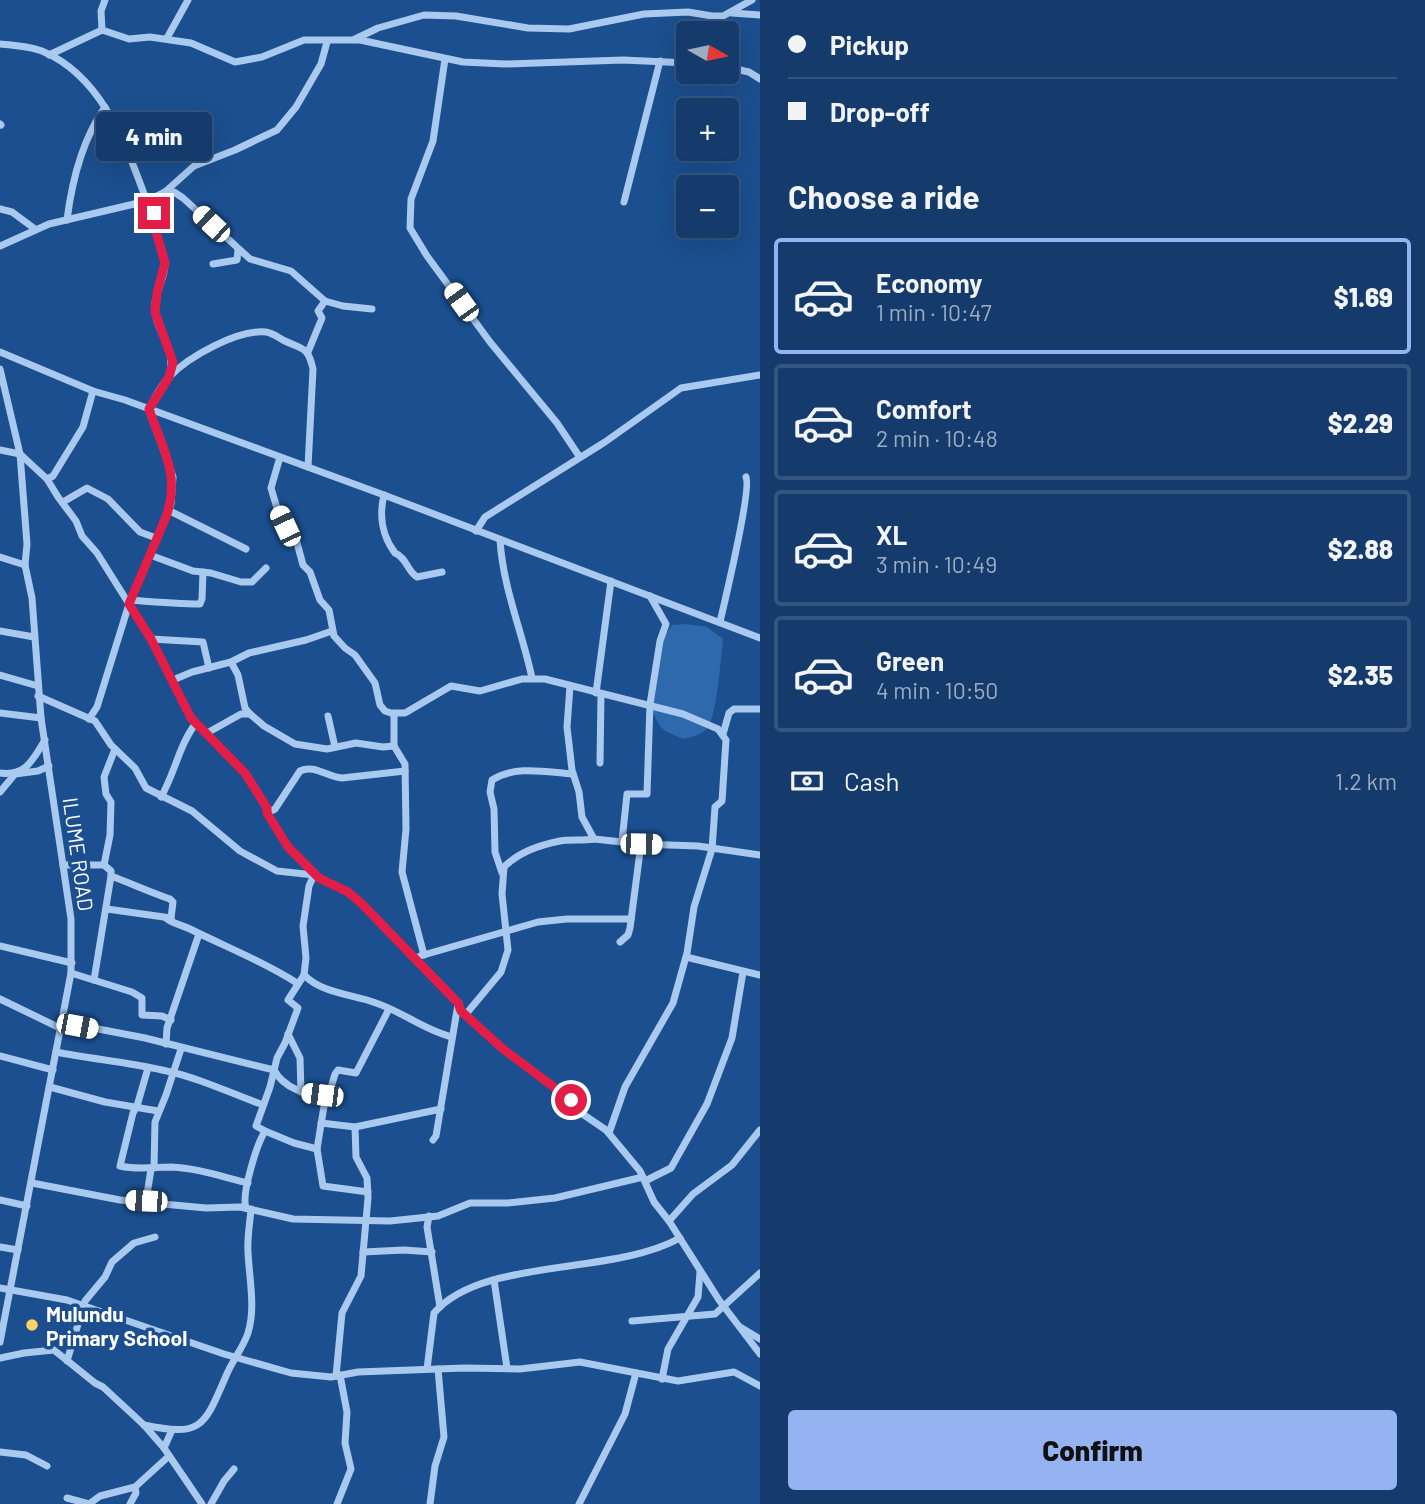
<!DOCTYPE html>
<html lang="en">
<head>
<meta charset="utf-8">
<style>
  :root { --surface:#143b6b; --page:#214673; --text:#f1f3f6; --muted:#9dadc1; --line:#33557e; --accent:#95b2f1 }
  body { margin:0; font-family:Barlow,sans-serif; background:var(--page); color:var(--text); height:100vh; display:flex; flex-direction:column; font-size:26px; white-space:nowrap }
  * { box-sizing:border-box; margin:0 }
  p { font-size:23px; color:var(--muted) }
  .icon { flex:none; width:38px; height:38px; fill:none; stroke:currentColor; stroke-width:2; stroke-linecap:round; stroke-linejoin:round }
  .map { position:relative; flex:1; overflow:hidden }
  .panel { display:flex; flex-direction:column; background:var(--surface); width:665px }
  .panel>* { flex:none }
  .hud { display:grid; align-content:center; height:154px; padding:0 28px; background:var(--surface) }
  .needle { width:46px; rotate:99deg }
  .controls { position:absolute; left:676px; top:21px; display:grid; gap:14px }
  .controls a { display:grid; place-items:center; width:63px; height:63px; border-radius:7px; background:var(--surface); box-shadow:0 7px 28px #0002,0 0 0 2px var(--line); font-size:35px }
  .end { position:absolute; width:32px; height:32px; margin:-16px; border:9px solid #e11d48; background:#fff; box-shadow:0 0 0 4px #fff }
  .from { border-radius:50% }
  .bubble { position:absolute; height:49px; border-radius:7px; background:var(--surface); box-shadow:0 7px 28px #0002,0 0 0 2px var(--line); font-size:23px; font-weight:800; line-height:49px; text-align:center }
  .car { position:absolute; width:21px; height:42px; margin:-21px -10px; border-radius:9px; box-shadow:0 0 5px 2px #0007; background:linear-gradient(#fff 24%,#345 0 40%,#fff 0 76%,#345 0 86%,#fff 0) }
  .hud b { display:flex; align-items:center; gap:24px; height:66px; font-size:26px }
  .hud b+b { border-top:2px solid var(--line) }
  .hud i { width:18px; height:18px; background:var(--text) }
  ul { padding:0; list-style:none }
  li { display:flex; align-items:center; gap:21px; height:116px; margin:0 14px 10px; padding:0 14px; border:4px solid var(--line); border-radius:7px }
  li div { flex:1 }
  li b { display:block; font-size:26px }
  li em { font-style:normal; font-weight:800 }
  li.selected { border-color:var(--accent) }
  li>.icon { width:63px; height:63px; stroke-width:1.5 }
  h2 { padding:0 28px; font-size:32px; line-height:84px }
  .pay { display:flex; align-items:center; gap:18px; height:77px; padding:0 28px; font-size:26px }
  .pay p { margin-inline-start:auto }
  .primary-button { display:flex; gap:14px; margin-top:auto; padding:14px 28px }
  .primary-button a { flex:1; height:80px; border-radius:7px; background:var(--accent); color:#111; font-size:28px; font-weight:800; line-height:80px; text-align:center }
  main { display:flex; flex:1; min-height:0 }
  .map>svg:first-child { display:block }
  .green { fill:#2e69ad }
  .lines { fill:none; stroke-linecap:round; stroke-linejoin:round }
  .minor { stroke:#a9c9ee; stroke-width:7 }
  .route { stroke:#e11d48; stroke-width:9 }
  .poi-dot { fill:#ffd166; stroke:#1b4f8f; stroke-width:2.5 }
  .labels { text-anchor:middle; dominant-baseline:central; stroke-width:7; stroke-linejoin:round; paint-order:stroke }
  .street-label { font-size:21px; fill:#fff; stroke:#1b4f8f }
  .poi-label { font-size:21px; font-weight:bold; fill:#fff; stroke:#1b4f8f; text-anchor:start }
</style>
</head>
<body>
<main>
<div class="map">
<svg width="760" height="1504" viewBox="0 0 760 1504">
  <rect width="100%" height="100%" fill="#1b4f8f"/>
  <path class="green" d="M 685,624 L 707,627 L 723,639 C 721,658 717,713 708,727 C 703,735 691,737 683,739 L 665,731 L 659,725 L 652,710 L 664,637 L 672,625 Z"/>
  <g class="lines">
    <g class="minor">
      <polyline points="732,13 760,15"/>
      <polyline points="102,30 101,11 105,0"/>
      <polyline points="167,38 188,0"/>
      <polyline points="355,39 378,28 424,15 456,16 528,28 569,29 644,14 688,12 712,16 723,16 752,0"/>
      <path d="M 0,44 C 13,45 29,46 42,51 C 102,76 125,143 146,199 C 148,204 152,208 154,213 C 155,218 154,223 155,229 C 157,241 165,252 165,264 C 165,280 153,294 155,311 C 158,337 177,347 169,376"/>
      <polyline points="49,55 102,30 129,39 150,37 191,43 235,62 262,57 304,40 360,40 463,62 505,64 623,60 688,63"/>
      <polyline points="445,59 433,141 411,199 410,228 427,256 490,342 557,423 579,456"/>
      <polyline points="726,67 749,72 760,79"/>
      <polyline points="0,124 1,125"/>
      <polyline points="165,192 174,192 183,198 250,259 291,271 325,301 343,306 372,309"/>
      <polyline points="624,202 660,61"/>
      <polyline points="0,209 12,212 35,229"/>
      <path d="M 67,220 C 72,180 82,140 105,107"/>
      <polyline points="0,246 49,224 147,201 165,192 194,166 235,150 277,130 296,107 321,64 327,42"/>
      <polyline points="213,264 237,260 238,250"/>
      <polyline points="0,352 93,391 125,400 384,495 760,638"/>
      <polyline points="308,352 322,318 318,311 325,301"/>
      <polyline points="0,369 20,454 27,544 25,565 32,598 41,718 71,919 71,973 0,1342"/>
      <polyline points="0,450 20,454 47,479 58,497 76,521 82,536 97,553 151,639 191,718 245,773 267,808 267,813 288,847 297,857 319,878 348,892 361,903 459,1003 461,1011 503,1049 561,1092 584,1115 606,1130 640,1171 654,1202 669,1221 719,1300 760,1354"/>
      <polyline points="280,457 271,488 277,508 285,526 296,539 303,565 310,572 320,600 329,610 334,636 345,648 355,655 375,683 380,705 385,711 391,713 405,713 451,686 480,691 522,679 545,679 683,714 718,729 726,740 722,801 715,807 712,849 694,907 687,953 673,1003 625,1087 609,1133"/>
      <polyline points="47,479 53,476 83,427 93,391"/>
      <path d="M 384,495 C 379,515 382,536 395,553 C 407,558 407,571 417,577 L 442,572"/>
      <polyline points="63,502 87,488 108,499 140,532 156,538"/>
      <polyline points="168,510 246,549"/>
      <polyline points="476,531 485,517 605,442 681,388 760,375"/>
      <path d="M 500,540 C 503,588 522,631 532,678"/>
      <polyline points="150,555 193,571 211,573 241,582 252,582 266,568"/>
      <polyline points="0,557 25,565"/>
      <path d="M 131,600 C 155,602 178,604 200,604 L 202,599 L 203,572"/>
      <path d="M 720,622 C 725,600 752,489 746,477"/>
      <polyline points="0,631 34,637"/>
      <polyline points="151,639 203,642 209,668"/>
      <polyline points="231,662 238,675 245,708 250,714 264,726 295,744 327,749 356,743 383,747 394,746"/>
      <polyline points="0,675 38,686"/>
      <polyline points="173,680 192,672 231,662 249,653 306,640 332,631"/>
      <polyline points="570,686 567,727 572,770 579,792 582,817 594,839 641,844 698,846 760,855"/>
      <polyline points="596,693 611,581"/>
      <polyline points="38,696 95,721 111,745 135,768 146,788 192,811 240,851 277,871 314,875 315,873"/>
      <polyline points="0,713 41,718"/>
      <polyline points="394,714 394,746 405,764 406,829 402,872 424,955"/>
      <polyline points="328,716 335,747"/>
      <path d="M 89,719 L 97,707 L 129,604 L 171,504 L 173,477 L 149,409 C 155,398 160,386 169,377 C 188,357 238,329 266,332 C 273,333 279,338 285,341 C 304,350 308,347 313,369 L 308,467"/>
      <polyline points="207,733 241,714 250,714"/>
      <polyline points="723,734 729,713 734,709 760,709"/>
      <polyline points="600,763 601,694"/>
      <path d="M 0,773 C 26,777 33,759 45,740"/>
      <polyline points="0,792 15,774 38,771 49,766"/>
      <path d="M 161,797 C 175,773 179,745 196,723"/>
      <path d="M 267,813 L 275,809 L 300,771 C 314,764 327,777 342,778 L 405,771"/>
      <polyline points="622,841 627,794 647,794 650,704 660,641 666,624 650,596"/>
      <path d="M 63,865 L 104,865 L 111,871 L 111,876 C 130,883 150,892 170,899 L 173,902 L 171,918 L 166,918 C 173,924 182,925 190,929 C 226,947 263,961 297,983"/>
      <polyline points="104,865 110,835 111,802 106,794 104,777 115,749"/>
      <path d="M 502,873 L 495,852 L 494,809 L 490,792 L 492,780 C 516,765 545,772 573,774"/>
      <polyline points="107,909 171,918"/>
      <polyline points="620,942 628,935 630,928 641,844"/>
      <polyline points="0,946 72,963"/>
      <polyline points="420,956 538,922 567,919 631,919"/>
      <polyline points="686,957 760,975"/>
      <polyline points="71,973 132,992 142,998 142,1015 162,1016 171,1020"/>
      <path d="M 304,975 C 323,994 352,994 376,1003 C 403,1012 424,1030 452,1037"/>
      <polyline points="94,980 111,876"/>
      <polyline points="0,999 60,1028"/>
      <path d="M 466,1014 L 501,972 L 508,950 L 502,894 L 504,867 C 519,852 539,845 560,841 C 571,839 582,841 594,839"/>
      <path d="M 62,1022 L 145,1038 L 274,1070 C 283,1087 307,1097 326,1094 L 317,1149 L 323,1186 L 368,1192"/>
      <polyline points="288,1034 300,1058 301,1092"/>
      <polyline points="166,1044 167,1028 199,934"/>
      <path d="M 56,1052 C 91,1059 127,1062 162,1070 C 197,1077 230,1093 263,1105"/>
      <polyline points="0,1056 53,1070"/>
      <path d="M 148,1068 L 137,1106 L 133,1113 L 120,1166 C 138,1170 153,1167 171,1167 C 197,1168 223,1177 248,1183"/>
      <polyline points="50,1087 105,1102 158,1111"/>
      <polyline points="326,1094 330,1091 335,1074 338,1070 356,1073 389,1009"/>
      <polyline points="321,1123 355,1127 441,1109"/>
      <polyline points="265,1131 294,1143 317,1149"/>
      <polyline points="433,1140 436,1136 458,1004"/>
      <polyline points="154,1168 155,1122 166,1095 181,1049"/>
      <polyline points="645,1181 671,1168 707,1104 732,1038 743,972"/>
      <polyline points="32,1183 120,1200 206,1208 240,1207 293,1219 390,1221 438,1216 470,1203 507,1203 555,1198 643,1177"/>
      <polyline points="0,1200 27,1206"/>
      <polyline points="146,1201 151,1169"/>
      <path d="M 246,1208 C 241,1194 257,1144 265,1131 L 256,1126 L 270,1087 L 277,1058 L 285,1043 L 298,1008 L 288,1000 L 304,975 L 306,958 L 303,926 L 309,886 L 314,875"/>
      <polyline points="429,1216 427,1227 440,1307"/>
      <polyline points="669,1221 693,1194 732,1165 760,1130"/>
      <polyline points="0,1247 18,1250"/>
      <polyline points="363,1252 404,1250 432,1252"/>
      <polyline points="494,1280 507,1368"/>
      <polyline points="0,1288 67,1300 224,1354 291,1373 331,1377 358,1372 464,1368 520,1369 580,1362 678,1381 734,1372 760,1386"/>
      <polyline points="632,1321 715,1314 760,1273"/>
      <polyline points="740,1327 760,1339"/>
      <polyline points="0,1358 24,1353 54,1350 95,1383 103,1387 144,1425 164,1448 202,1504"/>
      <polyline points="67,1361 85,1301 105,1277 112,1262 134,1243 155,1237"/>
      <path d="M 427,1369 L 434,1313 C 482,1257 612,1276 680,1238"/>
      <polyline points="336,1376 342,1313 361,1276 368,1198 367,1178 356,1157 355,1127"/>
      <polyline points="662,1379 668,1349 698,1297 700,1272"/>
      <path d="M 144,1425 C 202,1437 204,1427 226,1376 C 232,1361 243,1348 248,1333 C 256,1308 249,1277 248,1252 C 247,1237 250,1223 251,1209"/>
      <polyline points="164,1448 172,1430"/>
      <polyline points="0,1452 26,1455 47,1466"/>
      <polyline points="67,1498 89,1504 100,1496 135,1487 169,1456"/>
      <polyline points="130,1504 136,1493 135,1487"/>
      <polyline points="211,1504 224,1481 234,1469"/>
      <polyline points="337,1504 351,1469 345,1443 347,1412 340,1375"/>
      <polyline points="430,1504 435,1466 444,1437 438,1369"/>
      <polyline points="579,1504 625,1414 636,1373"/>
    </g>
  </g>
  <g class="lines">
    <path class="route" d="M 154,213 L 155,228 L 165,263 L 157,293 L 155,312 L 173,362 L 169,377 L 149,409 C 162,448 181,474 166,517 L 129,604 L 151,639 L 191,718 L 245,773 L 267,808 L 267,813 L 288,847 L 319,878 L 348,892 L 361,903 L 458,1003 L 461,1011 L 503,1049 L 571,1100"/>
  </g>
  <circle class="poi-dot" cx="32" cy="1325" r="7"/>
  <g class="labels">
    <g class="street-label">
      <text transform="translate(79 854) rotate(82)">ILUME ROAD</text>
    </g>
    <g class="poi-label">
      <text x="46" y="1313">Mulundu<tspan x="46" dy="24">Primary School</tspan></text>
    </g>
  </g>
</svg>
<div class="controls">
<a><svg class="needle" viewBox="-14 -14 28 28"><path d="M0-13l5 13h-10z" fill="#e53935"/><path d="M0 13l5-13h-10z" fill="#9dadc1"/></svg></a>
<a>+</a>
<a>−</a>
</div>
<i class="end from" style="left:571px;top:1100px"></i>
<i class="end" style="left:154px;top:213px"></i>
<div class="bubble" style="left:96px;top:112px;width:116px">4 min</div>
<i class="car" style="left:211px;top:224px;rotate:313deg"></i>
<i class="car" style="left:461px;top:302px;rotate:324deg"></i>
<i class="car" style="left:285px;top:526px;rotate:335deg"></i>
<i class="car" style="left:641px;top:844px;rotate:91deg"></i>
<i class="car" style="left:77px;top:1026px;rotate:101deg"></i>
<i class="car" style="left:322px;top:1095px;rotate:277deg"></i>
<i class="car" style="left:146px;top:1201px;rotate:272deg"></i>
</div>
<section class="panel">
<div class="hud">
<b><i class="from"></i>Pickup</b>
<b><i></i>Drop-off</b>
</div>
<h2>Choose a ride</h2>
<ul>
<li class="selected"><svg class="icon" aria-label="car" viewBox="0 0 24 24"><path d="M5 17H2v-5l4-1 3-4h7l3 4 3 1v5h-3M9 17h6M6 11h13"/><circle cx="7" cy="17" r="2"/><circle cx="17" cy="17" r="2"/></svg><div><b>Economy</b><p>1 min · 10:47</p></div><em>$1.69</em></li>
<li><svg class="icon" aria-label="car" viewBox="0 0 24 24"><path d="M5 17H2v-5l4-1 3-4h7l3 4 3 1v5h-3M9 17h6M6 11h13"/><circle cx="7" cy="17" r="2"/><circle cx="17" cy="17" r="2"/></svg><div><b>Comfort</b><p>2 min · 10:48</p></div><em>$2.29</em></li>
<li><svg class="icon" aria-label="car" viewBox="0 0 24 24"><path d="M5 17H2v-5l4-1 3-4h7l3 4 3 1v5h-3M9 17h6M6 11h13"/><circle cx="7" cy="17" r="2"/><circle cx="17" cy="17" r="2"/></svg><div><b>XL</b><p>3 min · 10:49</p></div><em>$2.88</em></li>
<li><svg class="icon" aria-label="car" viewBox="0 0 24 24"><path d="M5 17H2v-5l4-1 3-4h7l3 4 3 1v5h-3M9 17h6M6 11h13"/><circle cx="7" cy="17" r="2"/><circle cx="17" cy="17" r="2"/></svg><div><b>Green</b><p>4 min · 10:50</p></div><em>$2.35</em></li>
</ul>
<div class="pay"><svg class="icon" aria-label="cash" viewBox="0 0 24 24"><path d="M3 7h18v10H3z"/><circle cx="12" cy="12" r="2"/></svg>Cash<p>1.2 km</p></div>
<div class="primary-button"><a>Confirm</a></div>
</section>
</main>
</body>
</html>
